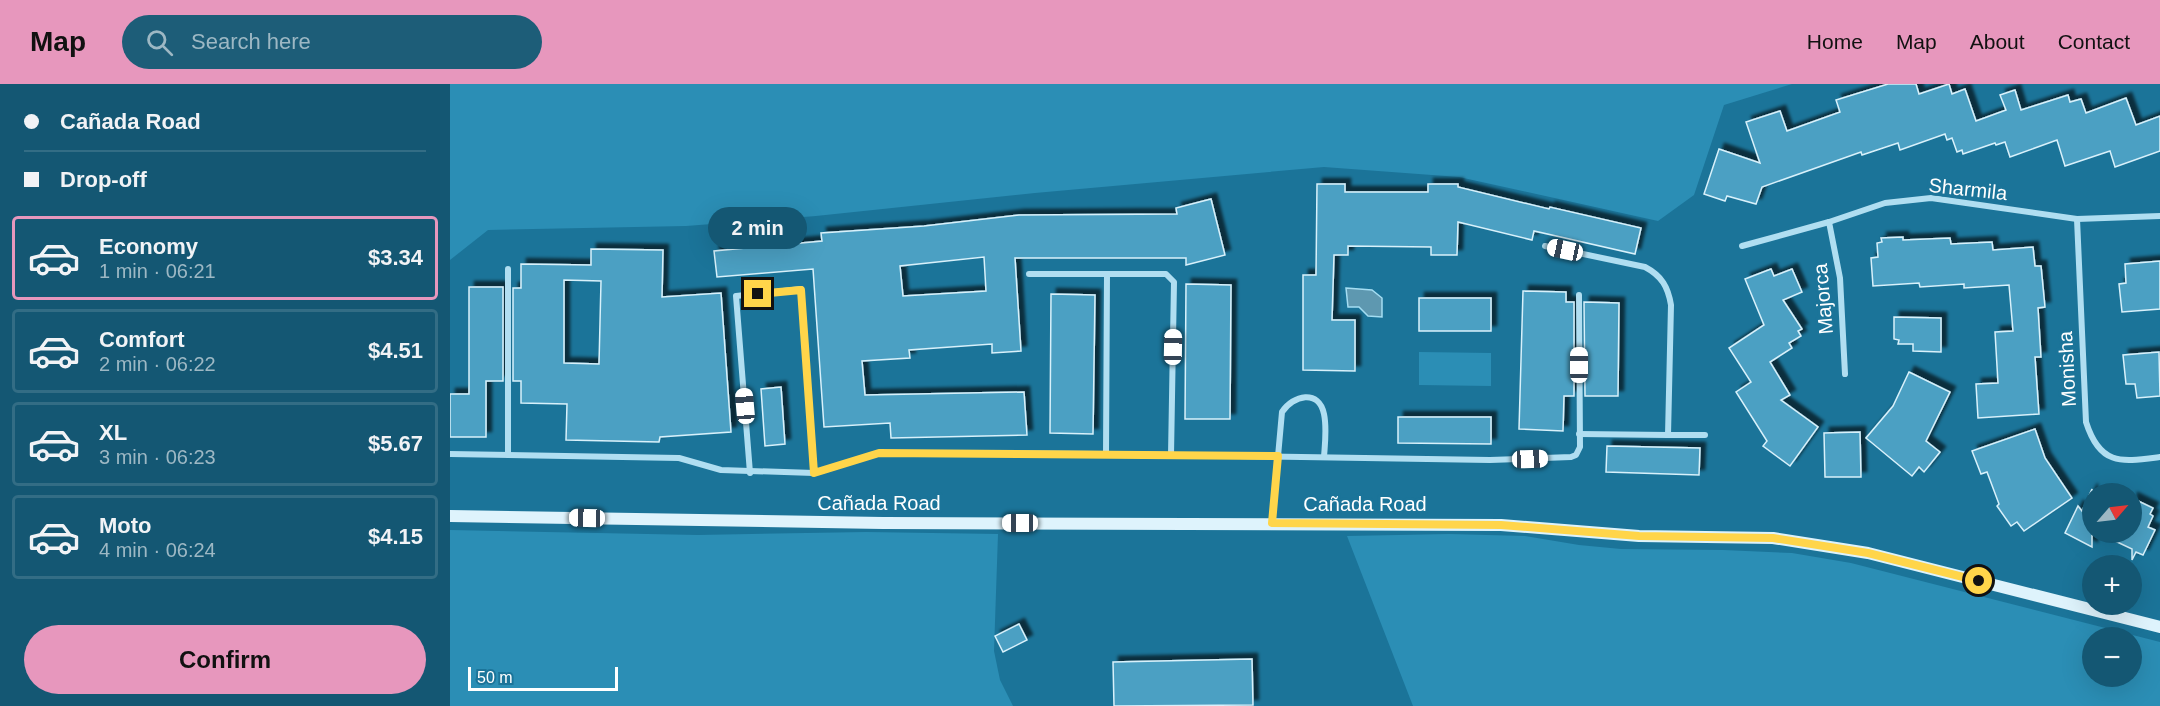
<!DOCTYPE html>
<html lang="en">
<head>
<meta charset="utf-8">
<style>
  :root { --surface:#145773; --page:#1d5d78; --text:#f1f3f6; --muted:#9db8c4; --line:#336d85; --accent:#e797bd }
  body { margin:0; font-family:Helvetica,sans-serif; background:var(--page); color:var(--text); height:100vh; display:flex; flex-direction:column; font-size:22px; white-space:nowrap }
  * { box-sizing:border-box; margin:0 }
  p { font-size:20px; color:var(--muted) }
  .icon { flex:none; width:33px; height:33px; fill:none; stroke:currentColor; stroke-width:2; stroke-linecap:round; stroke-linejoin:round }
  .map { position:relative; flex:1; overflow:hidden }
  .panel { display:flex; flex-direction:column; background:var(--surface); width:450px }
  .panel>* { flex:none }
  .guide { display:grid; align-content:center; height:132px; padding:0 24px; background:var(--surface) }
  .needle { width:39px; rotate:62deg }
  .fabs { position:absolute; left:1632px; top:399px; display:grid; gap:12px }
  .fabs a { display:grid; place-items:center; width:60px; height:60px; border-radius:50%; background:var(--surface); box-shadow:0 6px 24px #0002; font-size:30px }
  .scale { position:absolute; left:18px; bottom:15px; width:150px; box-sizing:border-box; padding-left:6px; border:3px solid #fff; border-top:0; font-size:16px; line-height:21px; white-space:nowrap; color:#fff; -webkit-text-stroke:4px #1b7499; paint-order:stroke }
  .end { position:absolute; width:27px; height:27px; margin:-14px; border:8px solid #ffd54a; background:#111; box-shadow:0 0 0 3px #111 }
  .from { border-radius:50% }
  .bubble { position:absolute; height:42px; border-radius:21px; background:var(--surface); box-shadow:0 6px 24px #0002; font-size:20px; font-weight:600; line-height:42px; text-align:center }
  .car { position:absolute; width:18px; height:36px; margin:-18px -9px; border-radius:8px; box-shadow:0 0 4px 2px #0007; background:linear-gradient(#fff 24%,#345 0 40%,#fff 0 76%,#345 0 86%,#fff 0) }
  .guide b { display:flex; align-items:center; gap:21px; height:57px; font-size:22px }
  .guide b+b { border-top:2px solid var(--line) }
  .guide i { width:15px; height:15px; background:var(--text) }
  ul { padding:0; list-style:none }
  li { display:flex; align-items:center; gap:18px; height:84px; margin:0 12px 9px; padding:0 12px; border:3px solid var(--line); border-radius:6px }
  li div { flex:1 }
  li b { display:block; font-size:22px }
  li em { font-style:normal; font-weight:600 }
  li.current { border-color:var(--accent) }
  li>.icon { width:54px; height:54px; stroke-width:1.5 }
  .cta { display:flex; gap:12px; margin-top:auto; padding:12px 24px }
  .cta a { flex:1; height:69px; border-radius:36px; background:var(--accent); color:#111; font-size:24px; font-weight:600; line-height:69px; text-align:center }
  header { display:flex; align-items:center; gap:36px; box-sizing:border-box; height:84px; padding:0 30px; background:var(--accent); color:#111 }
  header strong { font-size:28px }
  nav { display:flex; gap:33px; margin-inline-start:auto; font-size:21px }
  .search { width:420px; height:54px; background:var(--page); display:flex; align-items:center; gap:15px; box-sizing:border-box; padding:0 21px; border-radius:33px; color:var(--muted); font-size:22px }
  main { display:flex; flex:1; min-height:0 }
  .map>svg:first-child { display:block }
  .green { fill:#2b8eb5; fill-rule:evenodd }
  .water { fill:#5e98b0; stroke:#a4ddf2; stroke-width:1.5 }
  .building { fill:#4ca0c3; stroke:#d8f1fb; stroke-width:1.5; fill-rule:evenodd; filter:url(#shadow) }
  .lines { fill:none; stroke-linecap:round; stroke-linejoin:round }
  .street { stroke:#b0def1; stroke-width:6 }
  .secondary { stroke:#def3fc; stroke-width:12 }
  .route { stroke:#ffd54a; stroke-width:8 }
  .labels { text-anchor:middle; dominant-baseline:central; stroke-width:6; stroke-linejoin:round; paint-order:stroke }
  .street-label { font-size:20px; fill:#fff; stroke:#1b7499 }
</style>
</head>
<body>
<header>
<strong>Map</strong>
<div class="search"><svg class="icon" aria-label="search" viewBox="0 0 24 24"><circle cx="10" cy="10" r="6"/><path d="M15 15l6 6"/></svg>Search here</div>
<nav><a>Home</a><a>Map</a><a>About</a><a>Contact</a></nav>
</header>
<main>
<section class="panel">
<div class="guide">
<b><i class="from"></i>Cañada Road</b>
<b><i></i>Drop-off</b>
</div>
<ul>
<li class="current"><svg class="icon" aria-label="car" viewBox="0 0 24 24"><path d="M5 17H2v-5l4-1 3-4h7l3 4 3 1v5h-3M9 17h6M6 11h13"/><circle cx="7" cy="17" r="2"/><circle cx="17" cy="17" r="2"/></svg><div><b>Economy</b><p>1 min · 06:21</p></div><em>$3.34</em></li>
<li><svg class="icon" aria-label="car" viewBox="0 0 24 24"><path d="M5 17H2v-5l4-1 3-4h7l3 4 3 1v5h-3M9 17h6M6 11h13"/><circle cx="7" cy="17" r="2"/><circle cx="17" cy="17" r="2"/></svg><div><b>Comfort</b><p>2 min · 06:22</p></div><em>$4.51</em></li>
<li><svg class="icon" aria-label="car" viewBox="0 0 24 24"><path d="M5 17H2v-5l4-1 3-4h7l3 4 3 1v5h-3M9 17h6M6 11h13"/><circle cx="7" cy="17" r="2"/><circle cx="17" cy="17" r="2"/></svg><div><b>XL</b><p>3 min · 06:23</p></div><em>$5.67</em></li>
<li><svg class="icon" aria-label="car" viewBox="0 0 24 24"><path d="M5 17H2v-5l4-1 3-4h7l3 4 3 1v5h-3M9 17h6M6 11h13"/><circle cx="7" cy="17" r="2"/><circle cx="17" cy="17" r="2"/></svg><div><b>Moto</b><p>4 min · 06:24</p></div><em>$4.15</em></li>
</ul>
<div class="cta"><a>Confirm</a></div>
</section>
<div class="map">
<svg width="1710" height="622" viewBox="0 0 1710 622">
  <defs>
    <filter id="shadow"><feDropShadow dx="5.5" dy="-5.5" stdDeviation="1.5" flood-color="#0009"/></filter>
  </defs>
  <rect width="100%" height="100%" fill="#1b7499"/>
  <g class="green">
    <polygon points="0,0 1342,0 1274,21 1244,111 1208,137 1009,93 874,83 585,109 366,132 236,142 38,146 0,176"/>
    <polygon points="969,268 1041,269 1041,302 969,301"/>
    <polygon points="0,446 248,451 416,448 548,450 544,567 550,596 563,622 0,622"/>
    <path d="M 999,450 L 1075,452 L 1129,461 L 1171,465 L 1273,466 L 1342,469 L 1401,479 L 1710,558 L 1710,622 L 963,622 L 897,452 ZM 1642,554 L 1682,554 L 1682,592 L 1642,592 Z"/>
  </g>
  <polygon class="water" points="896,204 922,206 932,214 932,233 918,232 909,223 898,223"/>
  <g class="building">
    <polygon points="1438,0 1466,0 1469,10 1499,0 1502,10 1515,5 1526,37 1556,26 1550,11 1565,6 1571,26 1618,11 1620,18 1631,15 1636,29 1676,14 1686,41 1710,32 1710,67 1665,83 1660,67 1615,82 1607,56 1560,73 1555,58 1546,61 1545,59 1513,70 1512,66 1507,68 1502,54 1497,56 1495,50 1450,66 1448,59 1412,71 1411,68 1312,103 1306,120 1277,112 1275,117 1254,110 1269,65 1310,79 1296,38 1330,27 1337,47 1390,28 1386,16"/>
    <polygon points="867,100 895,100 895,108 978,108 978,100 1008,100 1008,103 1099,125 1100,123 1191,144 1185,170 1084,147 1082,156 1008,138 1007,171 981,171 981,163 898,162 898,171 884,171 882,236 905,236 905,287 853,286 853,191 866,191"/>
    <path d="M 761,115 L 775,171 L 736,181 L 736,174 L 565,174 L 571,267 L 542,269 L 542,260 L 459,266 L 460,274 L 412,277 L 415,311 L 574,308 L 577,351 L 441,354 L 440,339 L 374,343 L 363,185 L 267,193 L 264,167 L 372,157 L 371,149 L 474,142 L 569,131 L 727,130 L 726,124 ZM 534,173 L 536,207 L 453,212 L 450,182 Z"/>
    <polygon points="1453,153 1453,156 1500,154 1501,160 1542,158 1543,166 1583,163 1585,182 1591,182 1595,223 1588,224 1591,273 1585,273 1589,330 1528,334 1526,300 1548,299 1545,248 1563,247 1559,201 1514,204 1514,200 1470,203 1469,199 1423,202 1421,174 1428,173 1427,159 1432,158 1431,154"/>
    <path d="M 141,165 L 213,166 L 212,213 L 271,209 L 281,348 L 210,353 L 209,358 L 116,356 L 117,320 L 71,319 L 71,297 L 63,297 L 63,204 L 71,204 L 71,180 L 141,181 ZM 114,196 L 151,197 L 149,280 L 114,279 Z"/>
    <polygon points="1710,177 1710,225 1672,228 1669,200 1676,199 1675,180"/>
    <polygon points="1321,185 1324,192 1342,185 1352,208 1333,216 1352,245 1348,247 1351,252 1339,259 1342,264 1320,278 1340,311 1331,316 1368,343 1340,382 1313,362 1317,357 1286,308 1301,298 1279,264 1314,241 1295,195"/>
    <polygon points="736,200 781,201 780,335 735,335"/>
    <polygon points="19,203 53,203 53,297 36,297 36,353 0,353 0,310 19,310"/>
    <polygon points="1073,207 1116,208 1116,218 1124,218 1124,312 1114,312 1113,347 1069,345"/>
    <polygon points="601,210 645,211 643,350 600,349"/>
    <rect x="969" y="214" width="72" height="33"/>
    <polygon points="1134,218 1169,219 1168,312 1135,312"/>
    <polygon points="1444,233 1491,234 1491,268 1463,267 1463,260 1448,260 1449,256 1444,255"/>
    <polygon points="1709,268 1710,312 1687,314 1685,300 1676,300 1673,271"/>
    <polygon points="1459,288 1500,308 1476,357 1490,368 1474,388 1469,383 1462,392 1416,354 1443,322"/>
    <polygon points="331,303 335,360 315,362 311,305"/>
    <polygon points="948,333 1041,333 1041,360 948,359"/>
    <polygon points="1585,345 1595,374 1622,414 1574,447 1567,438 1561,442 1547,422 1549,420 1537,388 1531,390 1522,367"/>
    <polygon points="1410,348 1411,393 1375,393 1374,349"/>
    <polygon points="1157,362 1250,364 1249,391 1156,388"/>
    <polygon points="1642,405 1642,463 1615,449 1628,422 1632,427"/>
    <polygon points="1682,414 1703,424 1700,430 1703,432 1698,443 1705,446 1693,471 1686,468 1682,476 1682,465 1646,448 1682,448"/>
    <polygon points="569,540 577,556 553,568 545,552"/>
    <polygon points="802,575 803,621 664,622 663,578"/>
  </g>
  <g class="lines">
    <g class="street">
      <path d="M 1627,135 L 1636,338 C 1650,382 1671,378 1710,373"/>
      <polyline points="1379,138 1390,194 1395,290"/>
      <path d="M 1095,162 L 1195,183 C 1212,192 1218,203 1221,221 L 1218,351 L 1129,350"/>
      <polyline points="1292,162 1379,138 1435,119 1481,114 1627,135 1710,132"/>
      <polyline points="579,190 716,190 724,198 721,371"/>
      <polyline points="1218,351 1255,351"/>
      <polyline points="0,370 229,374 271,386 364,389 429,369 656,370 1040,376 1121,373 1126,371 1130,363 1129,211"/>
      <polyline points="656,370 657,191"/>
      <polyline points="58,371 58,185"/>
      <polyline points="300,389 286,212 351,205 364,389"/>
      <path d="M 822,439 L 832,328 C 843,311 869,305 874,330 C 877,344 875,359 874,373"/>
    </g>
    <polyline class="secondary" points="0,432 433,439 1051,441 1189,452 1323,454 1418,469 1710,543"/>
  </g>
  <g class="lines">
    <polyline class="route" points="308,210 351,206 364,389 429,369 828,372 822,439 1051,441 1189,452 1323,454 1418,469 1529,497"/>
  </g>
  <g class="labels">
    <g class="street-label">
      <text transform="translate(1518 105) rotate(6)">Sharmila</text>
      <text transform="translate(1373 215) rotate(-95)">Majorca</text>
      <text transform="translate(1617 285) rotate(-93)">Monisha</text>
      <text x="429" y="419">Cañada Road</text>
      <text x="915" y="420">Cañada Road</text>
    </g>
  </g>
</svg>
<div class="fabs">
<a><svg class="needle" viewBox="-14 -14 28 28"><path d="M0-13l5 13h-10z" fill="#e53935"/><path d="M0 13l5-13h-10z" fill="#9db8c4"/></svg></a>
<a>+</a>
<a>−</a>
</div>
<div class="scale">50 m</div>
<i class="end from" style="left:1529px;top:497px"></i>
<i class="end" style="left:308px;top:210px"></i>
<div class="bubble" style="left:258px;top:123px;width:99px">2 min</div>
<i class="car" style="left:1115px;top:166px;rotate:282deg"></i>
<i class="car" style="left:723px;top:263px;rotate:1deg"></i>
<i class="car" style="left:1129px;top:281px;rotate:0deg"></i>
<i class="car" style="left:295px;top:322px;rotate:355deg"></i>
<i class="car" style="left:1080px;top:375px;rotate:88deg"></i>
<i class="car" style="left:137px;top:434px;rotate:271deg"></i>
<i class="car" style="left:570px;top:439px;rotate:270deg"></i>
</div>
</main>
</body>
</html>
